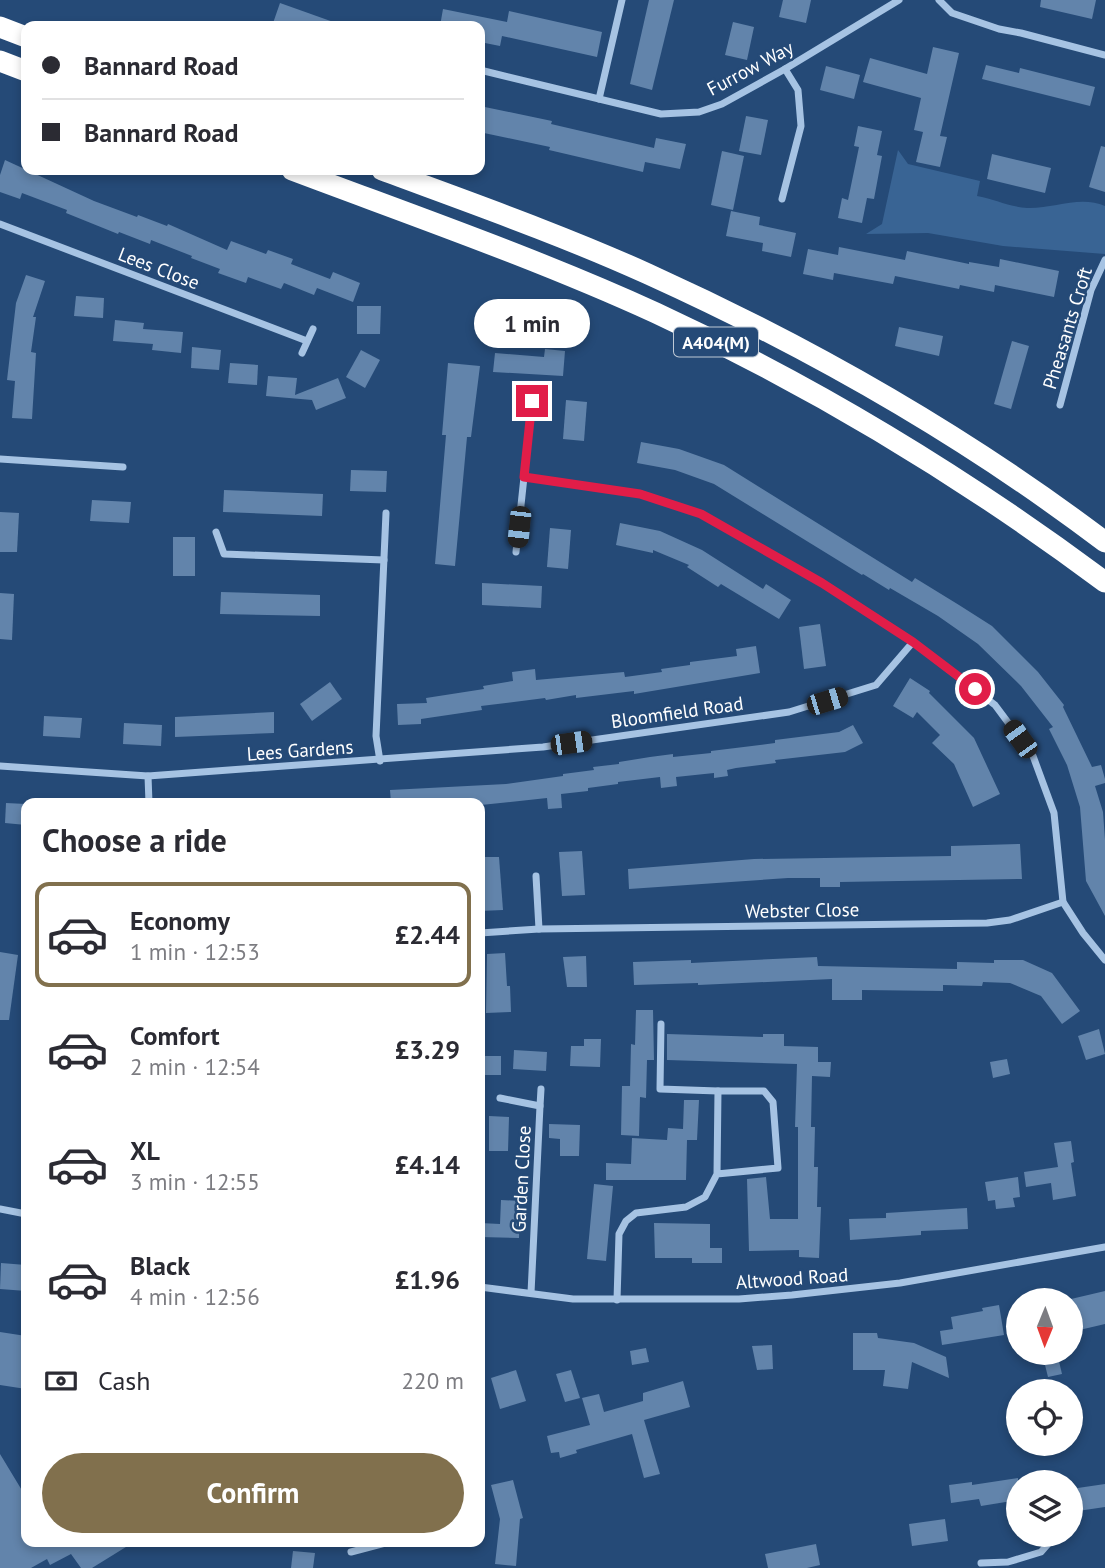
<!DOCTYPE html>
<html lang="en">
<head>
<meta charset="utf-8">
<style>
  :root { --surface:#fff; --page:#f2f2f3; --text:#2b2b33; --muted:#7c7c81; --line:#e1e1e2; --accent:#81704d }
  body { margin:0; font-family:"PT Sans",sans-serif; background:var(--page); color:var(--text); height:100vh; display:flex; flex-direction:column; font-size:26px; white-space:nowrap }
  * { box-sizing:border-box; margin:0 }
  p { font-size:23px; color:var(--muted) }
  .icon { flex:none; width:38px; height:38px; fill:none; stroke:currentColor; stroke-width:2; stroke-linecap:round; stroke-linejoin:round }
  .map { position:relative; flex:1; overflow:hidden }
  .drawer { position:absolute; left:21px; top:798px; width:464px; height:749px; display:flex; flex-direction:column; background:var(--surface); border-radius:14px; box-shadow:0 4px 10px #0003 }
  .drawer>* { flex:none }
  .top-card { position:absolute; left:21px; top:21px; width:464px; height:154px; border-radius:14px; box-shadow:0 4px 10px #0003; display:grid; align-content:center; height:154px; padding:0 21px; background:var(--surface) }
  .needle { width:46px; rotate:181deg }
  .fabs { position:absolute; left:1006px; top:1288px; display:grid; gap:14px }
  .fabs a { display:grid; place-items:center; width:77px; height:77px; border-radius:50%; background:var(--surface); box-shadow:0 4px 10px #0003; font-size:35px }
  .end { position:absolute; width:32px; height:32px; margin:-16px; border:9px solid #e11d48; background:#fff; box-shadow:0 0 0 4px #fff }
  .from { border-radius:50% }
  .bubble { position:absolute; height:49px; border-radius:24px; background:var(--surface); box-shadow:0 4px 10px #0003; font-size:23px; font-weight:700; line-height:49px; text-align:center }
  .car { position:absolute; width:21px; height:42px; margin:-21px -10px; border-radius:9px; box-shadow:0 0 5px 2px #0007; background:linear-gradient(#222 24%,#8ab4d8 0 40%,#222 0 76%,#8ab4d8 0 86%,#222 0) }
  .top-card b { display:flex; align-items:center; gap:24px; height:66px; font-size:26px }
  .top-card b+b { border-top:2px solid var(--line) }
  .top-card i { width:18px; height:18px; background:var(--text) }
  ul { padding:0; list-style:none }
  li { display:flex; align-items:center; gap:21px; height:105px; margin:0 14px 10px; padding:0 7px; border:4px solid transparent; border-radius:14px }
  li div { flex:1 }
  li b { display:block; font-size:26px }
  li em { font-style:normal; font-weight:700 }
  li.current { border-color:var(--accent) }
  li>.icon { width:63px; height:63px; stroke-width:1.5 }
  h2 { padding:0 21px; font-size:32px; line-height:84px }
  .pay { display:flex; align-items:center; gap:18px; height:77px; padding:0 21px; font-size:26px }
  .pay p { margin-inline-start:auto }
  .action { display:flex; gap:14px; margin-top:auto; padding:14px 21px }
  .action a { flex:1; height:80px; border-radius:42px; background:var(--accent); color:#fff; font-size:28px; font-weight:700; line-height:80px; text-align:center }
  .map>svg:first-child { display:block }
  .green { fill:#396494 }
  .building { fill:#6284ab }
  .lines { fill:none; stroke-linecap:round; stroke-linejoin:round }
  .street { stroke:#a6c3e3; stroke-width:7 }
  .highway { stroke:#fff; stroke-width:21 }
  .route { stroke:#e11d48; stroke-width:9 }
  .labels { text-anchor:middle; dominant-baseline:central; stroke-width:5; stroke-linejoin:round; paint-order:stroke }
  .shield { fill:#254a77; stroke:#bec9d6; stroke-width:2 }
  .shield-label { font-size:18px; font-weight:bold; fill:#fff }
  .street-label { font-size:19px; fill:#fff; stroke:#254a77 }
</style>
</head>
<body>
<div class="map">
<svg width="1105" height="1568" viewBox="0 0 1105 1568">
  <rect width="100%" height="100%" fill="#254a77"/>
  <path class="green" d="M 898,150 L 908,164 L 980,181 L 977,196 C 993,199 1011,207 1027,208 C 1053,209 1080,195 1105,206 L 1105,254 L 1003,246 L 928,233 L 866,234 L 882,224 Z"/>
  <g class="building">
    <polygon points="649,0 674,0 652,90 630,84"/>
    <polygon points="783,0 811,0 806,23 779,17"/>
    <polygon points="1041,0 1096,0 1092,19 1040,7"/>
    <polygon points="280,3 339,24 338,26 272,26"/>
    <polygon points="443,9 507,22 509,11 602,32 597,57 502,36 500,46 480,42 480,26 440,26"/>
    <polygon points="733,22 754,27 747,60 725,55"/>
    <polygon points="933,47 959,53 940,136 947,137 940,167 916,162 923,132 914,130 921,98 863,82 870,58 927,74"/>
    <polygon points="986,65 1019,73 1020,68 1095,87 1090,106 982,79"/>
    <polygon points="826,66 860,75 854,99 820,90"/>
    <polygon points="480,106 552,121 551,124 654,148 656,138 686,144 680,169 645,162 643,172 549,150 550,147 484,133 484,131 480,130"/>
    <polygon points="746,116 768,120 761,155 739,151"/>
    <polygon points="858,126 882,131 877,155 882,156 874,199 867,198 862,223 838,218 842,198 848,200 859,147 854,146"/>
    <polygon points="1101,146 1105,147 1105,192 1089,187"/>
    <polygon points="722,151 744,156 733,210 711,205"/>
    <polygon points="992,154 1051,168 1045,193 987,179"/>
    <polygon points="5,160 94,201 137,217 138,215 167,226 168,224 227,250 231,241 266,254 268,250 293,259 291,264 330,279 333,272 360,283 353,302 317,288 314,295 284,283 281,289 248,277 246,283 218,273 220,269 191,258 192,256 151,240 150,244 119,232 118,234 66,213 67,210 22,193 20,199 0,192 0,175"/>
    <polygon points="731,211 760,217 759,225 796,233 791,257 762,251 763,243 726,236"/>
    <polygon points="839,247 905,260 907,251 969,264 969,262 999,267 1000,259 1059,271 1054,297 995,285 994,292 960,285 959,289 895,276 893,284 834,273 833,280 803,274 808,249 838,255"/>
    <polygon points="26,275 45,281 33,317 36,317 31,352 36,353 32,419 12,418 15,381 7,380 16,303"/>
    <polygon points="76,296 104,298 103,318 74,316"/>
    <polygon points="357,306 381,306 380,334 357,334"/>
    <polygon points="115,320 144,323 143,329 183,332 181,353 152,350 153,344 113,341"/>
    <polygon points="899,327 943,336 939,356 895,346"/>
    <polygon points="1012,341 1029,346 1011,409 994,404"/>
    <polygon points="192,347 221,350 219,370 191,368"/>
    <polygon points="545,349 565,351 563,376 493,372 495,353 544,357"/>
    <polygon points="361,350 380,360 365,388 346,377"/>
    <polygon points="230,363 258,365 257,385 228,383"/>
    <polygon points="448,363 480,366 471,437 467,437 455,566 435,564 446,435 442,435"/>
    <polygon points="268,376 297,378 295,395 338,378 346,398 316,410 312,400 266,396"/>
    <polygon points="566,400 587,402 584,441 563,439"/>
    <polygon points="641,442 679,449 724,465 912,582 915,578 959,605 992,626 1038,672 1064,705 1063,707 1092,767 1101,765 1105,779 1105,783 1095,786 1103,812 1105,840 1105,916 1086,881 1080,807 1067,765 1049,729 1053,727 1021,686 978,644 938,616 890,588 889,590 863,574 862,575 714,484 675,470 637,463"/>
    <polygon points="351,470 387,471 386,492 350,491"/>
    <polygon points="224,490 323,494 322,516 223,512"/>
    <polygon points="92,500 131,502 129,523 90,521"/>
    <polygon points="0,512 19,513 17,552 0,552"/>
    <polygon points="620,523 660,531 702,550 763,589 766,584 791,600 779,619 721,584 718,587 687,567 689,565 653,550 653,553 616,545"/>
    <polygon points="550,528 571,530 568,569 547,567"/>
    <rect x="173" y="537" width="22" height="39"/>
    <polygon points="482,583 542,586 541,608 482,605"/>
    <polygon points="221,592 320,595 320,616 220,614"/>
    <polygon points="0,593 14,594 12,640 0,639"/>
    <polygon points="820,624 826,666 804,669 799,627"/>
    <polygon points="756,646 760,673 634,694 634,691 576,698 576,695 546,700 545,698 481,706 482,710 421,719 421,724 398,725 397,704 427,703 426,698 484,689 483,686 513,681 512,672 535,669 536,680 624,672 625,677 662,672 661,669 690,665 690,662 737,656 736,649"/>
    <polygon points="910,678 930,691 929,693 974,738 1000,794 973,807 954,764 932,743 940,735 917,712 913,718 893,706"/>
    <polygon points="330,682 342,699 312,721 300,704"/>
    <polygon points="274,712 274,733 175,737 175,717"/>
    <polygon points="44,716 82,718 80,738 43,736"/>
    <polygon points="124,723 162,725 161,746 123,744"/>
    <polygon points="853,725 863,743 845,752 775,760 776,763 736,768 727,770 728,776 714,778 714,773 676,777 677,786 661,788 660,777 618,782 618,784 588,788 588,791 561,794 562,808 548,809 547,798 481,805 481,803 391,803 390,790 506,784 563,776 563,774 594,770 593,767 619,764 619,762 650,757 673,754 673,757 711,753 711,751 775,743 775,740 839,732"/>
    <polygon points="6,803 26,804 26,825 5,823"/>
    <polygon points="1020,844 1022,879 840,882 840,887 820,887 820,878 788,878 629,889 628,869 754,859 951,856 951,846"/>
    <polygon points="582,851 585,895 562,896 559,852"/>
    <polygon points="480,857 499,857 503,910 480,911"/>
    <polygon points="0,952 18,955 9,1020 0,1020"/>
    <polygon points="505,953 507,986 510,986 511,1012 486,1013 487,954"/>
    <polygon points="586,956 587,987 567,987 563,957"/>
    <polygon points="817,957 818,966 957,969 957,962 994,963 994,960 1023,960 1052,973 1080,1011 1062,1024 1041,996 1010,983 983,982 982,986 943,985 943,991 862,990 862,1000 832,1000 832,979 698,985 698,983 634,985 633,962 691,960 691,963"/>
    <polygon points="636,1010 653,1010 654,1060 647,1060 646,1098 640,1097 639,1136 621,1135 622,1086 630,1086 631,1044 635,1045"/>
    <polygon points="1099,1029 1105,1054 1086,1060 1078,1036"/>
    <polygon points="667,1034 763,1037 763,1034 784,1034 784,1046 818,1047 818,1062 831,1062 830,1077 812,1076 811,1127 795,1127 797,1064 667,1060"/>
    <polygon points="584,1039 601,1039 600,1067 570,1066 571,1046 584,1046"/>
    <polygon points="514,1050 547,1052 546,1071 513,1069"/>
    <rect x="480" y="1056" width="21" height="19"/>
    <polygon points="1007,1059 1010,1074 993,1078 990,1062"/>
    <polygon points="684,1100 699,1100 697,1140 687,1140 686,1180 606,1180 606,1163 631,1164 632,1138 667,1140 668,1128 683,1129"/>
    <polygon points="489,1116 509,1117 508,1151 489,1151"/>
    <polygon points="549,1124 580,1125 579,1156 560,1156 560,1139 549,1138"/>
    <polygon points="798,1127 815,1127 814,1167 818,1167 817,1207 821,1207 819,1258 799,1257 799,1250 749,1251 747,1179 766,1177 770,1219 798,1219"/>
    <polygon points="1071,1141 1074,1162 1071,1163 1076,1196 1053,1200 1051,1183 1026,1187 1024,1172 1058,1167 1054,1143"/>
    <polygon points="1018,1177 1020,1197 1013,1198 1015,1207 996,1209 995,1200 988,1201 985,1182"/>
    <polygon points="594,1184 613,1186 606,1261 587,1259"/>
    <polygon points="501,1200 520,1201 519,1238 480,1237 480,1223 500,1224"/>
    <polygon points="967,1208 968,1229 921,1231 921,1235 850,1240 849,1219 886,1218 886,1213"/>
    <polygon points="654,1223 710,1224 710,1248 722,1248 722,1263 692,1263 692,1258 655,1258"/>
    <polygon points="1,1263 26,1265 26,1291 0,1289"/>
    <polygon points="1105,1291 1105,1324 1071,1332 1071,1299"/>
    <polygon points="999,1305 1004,1335 942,1345 940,1331 953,1329 951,1317 983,1311 982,1308"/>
    <polygon points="0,1332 26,1336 26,1389 0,1385"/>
    <polygon points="853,1333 877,1333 878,1338 914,1343 946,1357 949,1378 912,1362 908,1389 883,1386 885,1370 853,1370"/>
    <polygon points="772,1345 773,1369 757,1370 752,1346"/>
    <polygon points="646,1348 649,1362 632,1365 630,1351"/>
    <polygon points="1042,1353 1057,1353 1062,1374 1048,1377"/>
    <polygon points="516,1370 526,1401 500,1409 491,1378"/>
    <polygon points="571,1370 580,1398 565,1402 556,1374"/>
    <polygon points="683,1381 690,1407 644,1420 660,1474 644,1478 632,1434 576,1450 577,1453 560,1458 559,1452 551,1453 547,1436 590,1425 582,1398 599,1394 604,1412 643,1401 643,1393"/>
    <polygon points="0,1454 26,1497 26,1542 134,1542 92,1568 81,1568 71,1554 50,1565 47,1559 31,1568 0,1568"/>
    <polygon points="1018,1478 1018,1500 981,1506 979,1499 951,1503 949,1485 972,1482 972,1485"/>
    <polygon points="513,1480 523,1518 520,1519 516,1566 495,1564 500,1519 491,1485"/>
    <polygon points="1105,1484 1105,1507 1071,1512 1071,1489"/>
    <polygon points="945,1519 948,1541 912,1546 909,1524"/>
    <polygon points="816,1544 820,1565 807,1568 768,1568 765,1554"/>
    <polygon points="293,1551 315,1553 313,1568 291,1568"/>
  </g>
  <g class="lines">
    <g class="street">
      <polyline points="939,0 952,13 999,29 1021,33 1105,55"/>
      <polyline points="480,70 661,114 699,112 722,104 785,69 899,0"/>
      <polyline points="599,99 622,0"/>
      <polyline points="782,199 801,126 798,90 785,69"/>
      <polyline points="0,224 307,341"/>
      <polyline points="302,353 313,329"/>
      <polyline points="1060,405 1091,290 1105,260"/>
      <polyline points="0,459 123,467"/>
      <polyline points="524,477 532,401"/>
      <polyline points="216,532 224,554 384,560"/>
      <polyline points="516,552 524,477 641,494 701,514 822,583 913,642 995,705 1033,756 1054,813 1063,902 1083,933 1105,960"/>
      <polyline points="380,761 376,736 386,513"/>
      <polyline points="0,766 148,776 543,747 789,712 876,685 913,642"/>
      <polyline points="148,776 149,803"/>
      <polyline points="536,876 539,929"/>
      <polyline points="480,933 539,929 987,923 1010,920 1063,902"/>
      <polyline points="661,1024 660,1089 718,1091"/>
      <polyline points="500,1098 540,1106 531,1293"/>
      <polyline points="540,1106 541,1089"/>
      <polyline points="0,1209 26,1214"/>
      <polyline points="480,1287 573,1299 739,1299 792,1295 900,1283 1105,1247"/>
      <polyline points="617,1300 619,1234 626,1221 636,1213 686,1207 705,1197 717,1174 718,1091 764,1091 773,1102 778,1168 717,1174"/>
      <polyline points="351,1552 389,1542"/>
      <polyline points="981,1563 1008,1562 1041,1552 1056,1535"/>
    </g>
    <g class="highway">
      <polyline points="0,27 26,37"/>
      <polyline points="0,61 26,71"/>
      <path d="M 292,170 C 414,216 538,259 656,313 C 816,387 964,477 1105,582"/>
      <path d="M 382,170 C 471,203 562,235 648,274 C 809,347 964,435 1105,542"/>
    </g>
  </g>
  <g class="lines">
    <polyline class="route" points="532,401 524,477 640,494 701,514 822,583 913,642 975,689"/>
  </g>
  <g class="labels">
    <rect class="shield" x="674" y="327.5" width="84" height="29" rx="5"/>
    <g class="shield-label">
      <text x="716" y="342">A404(M)</text>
    </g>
    <g class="street-label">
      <text transform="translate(750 68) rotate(-28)">Furrow Way</text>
      <text transform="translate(159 268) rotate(21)">Lees Close</text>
      <text transform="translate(1067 328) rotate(-73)">Pheasants Croft</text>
      <text transform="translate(677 712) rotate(-8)">Bloomfield Road</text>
      <text transform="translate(300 750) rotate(-4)">Lees Gardens</text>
      <text transform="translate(802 910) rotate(-1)">Webster Close</text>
      <text transform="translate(521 1179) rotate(-87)">Garden Close</text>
      <text transform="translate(792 1278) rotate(-4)">Altwood Road</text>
    </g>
  </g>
</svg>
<div class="fabs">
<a><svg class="needle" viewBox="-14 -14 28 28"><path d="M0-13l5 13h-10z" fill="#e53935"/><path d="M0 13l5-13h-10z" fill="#7c7c81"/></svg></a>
<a><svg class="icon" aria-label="locate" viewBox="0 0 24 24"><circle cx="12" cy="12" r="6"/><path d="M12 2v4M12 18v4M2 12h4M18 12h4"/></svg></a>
<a><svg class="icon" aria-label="layers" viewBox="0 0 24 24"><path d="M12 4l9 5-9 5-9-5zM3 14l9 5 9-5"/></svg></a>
</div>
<i class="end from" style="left:975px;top:689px"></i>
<i class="end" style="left:532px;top:401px"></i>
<div class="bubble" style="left:474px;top:299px;width:116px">1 min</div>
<i class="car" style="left:519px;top:527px;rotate:186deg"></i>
<i class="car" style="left:827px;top:701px;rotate:73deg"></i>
<i class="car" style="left:1020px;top:739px;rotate:324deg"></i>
<i class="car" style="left:571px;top:743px;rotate:82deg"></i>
<div class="top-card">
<b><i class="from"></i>Bannard Road</b>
<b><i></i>Bannard Road</b>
</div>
<section class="drawer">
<h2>Choose a ride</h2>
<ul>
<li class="current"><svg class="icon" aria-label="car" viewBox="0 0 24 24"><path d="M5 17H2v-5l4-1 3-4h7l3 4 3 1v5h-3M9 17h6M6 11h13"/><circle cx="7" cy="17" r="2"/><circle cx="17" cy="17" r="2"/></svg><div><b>Economy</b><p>1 min · 12:53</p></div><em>£2.44</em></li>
<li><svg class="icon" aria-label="car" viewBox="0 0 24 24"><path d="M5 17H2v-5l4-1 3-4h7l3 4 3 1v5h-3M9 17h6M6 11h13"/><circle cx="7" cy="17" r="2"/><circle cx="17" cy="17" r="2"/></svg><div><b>Comfort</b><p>2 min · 12:54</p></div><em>£3.29</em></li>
<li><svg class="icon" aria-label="car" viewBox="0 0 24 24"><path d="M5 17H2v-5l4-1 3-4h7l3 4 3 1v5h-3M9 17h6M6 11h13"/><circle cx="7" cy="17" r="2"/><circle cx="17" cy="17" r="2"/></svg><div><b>XL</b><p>3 min · 12:55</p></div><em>£4.14</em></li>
<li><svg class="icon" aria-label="car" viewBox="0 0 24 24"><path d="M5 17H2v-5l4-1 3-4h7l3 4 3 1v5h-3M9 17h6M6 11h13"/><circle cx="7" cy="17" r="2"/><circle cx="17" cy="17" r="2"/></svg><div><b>Black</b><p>4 min · 12:56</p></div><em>£1.96</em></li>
</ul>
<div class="pay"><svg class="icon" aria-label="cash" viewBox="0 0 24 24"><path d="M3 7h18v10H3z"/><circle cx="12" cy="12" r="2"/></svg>Cash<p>220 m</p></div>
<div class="action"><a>Confirm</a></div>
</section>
</div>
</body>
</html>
